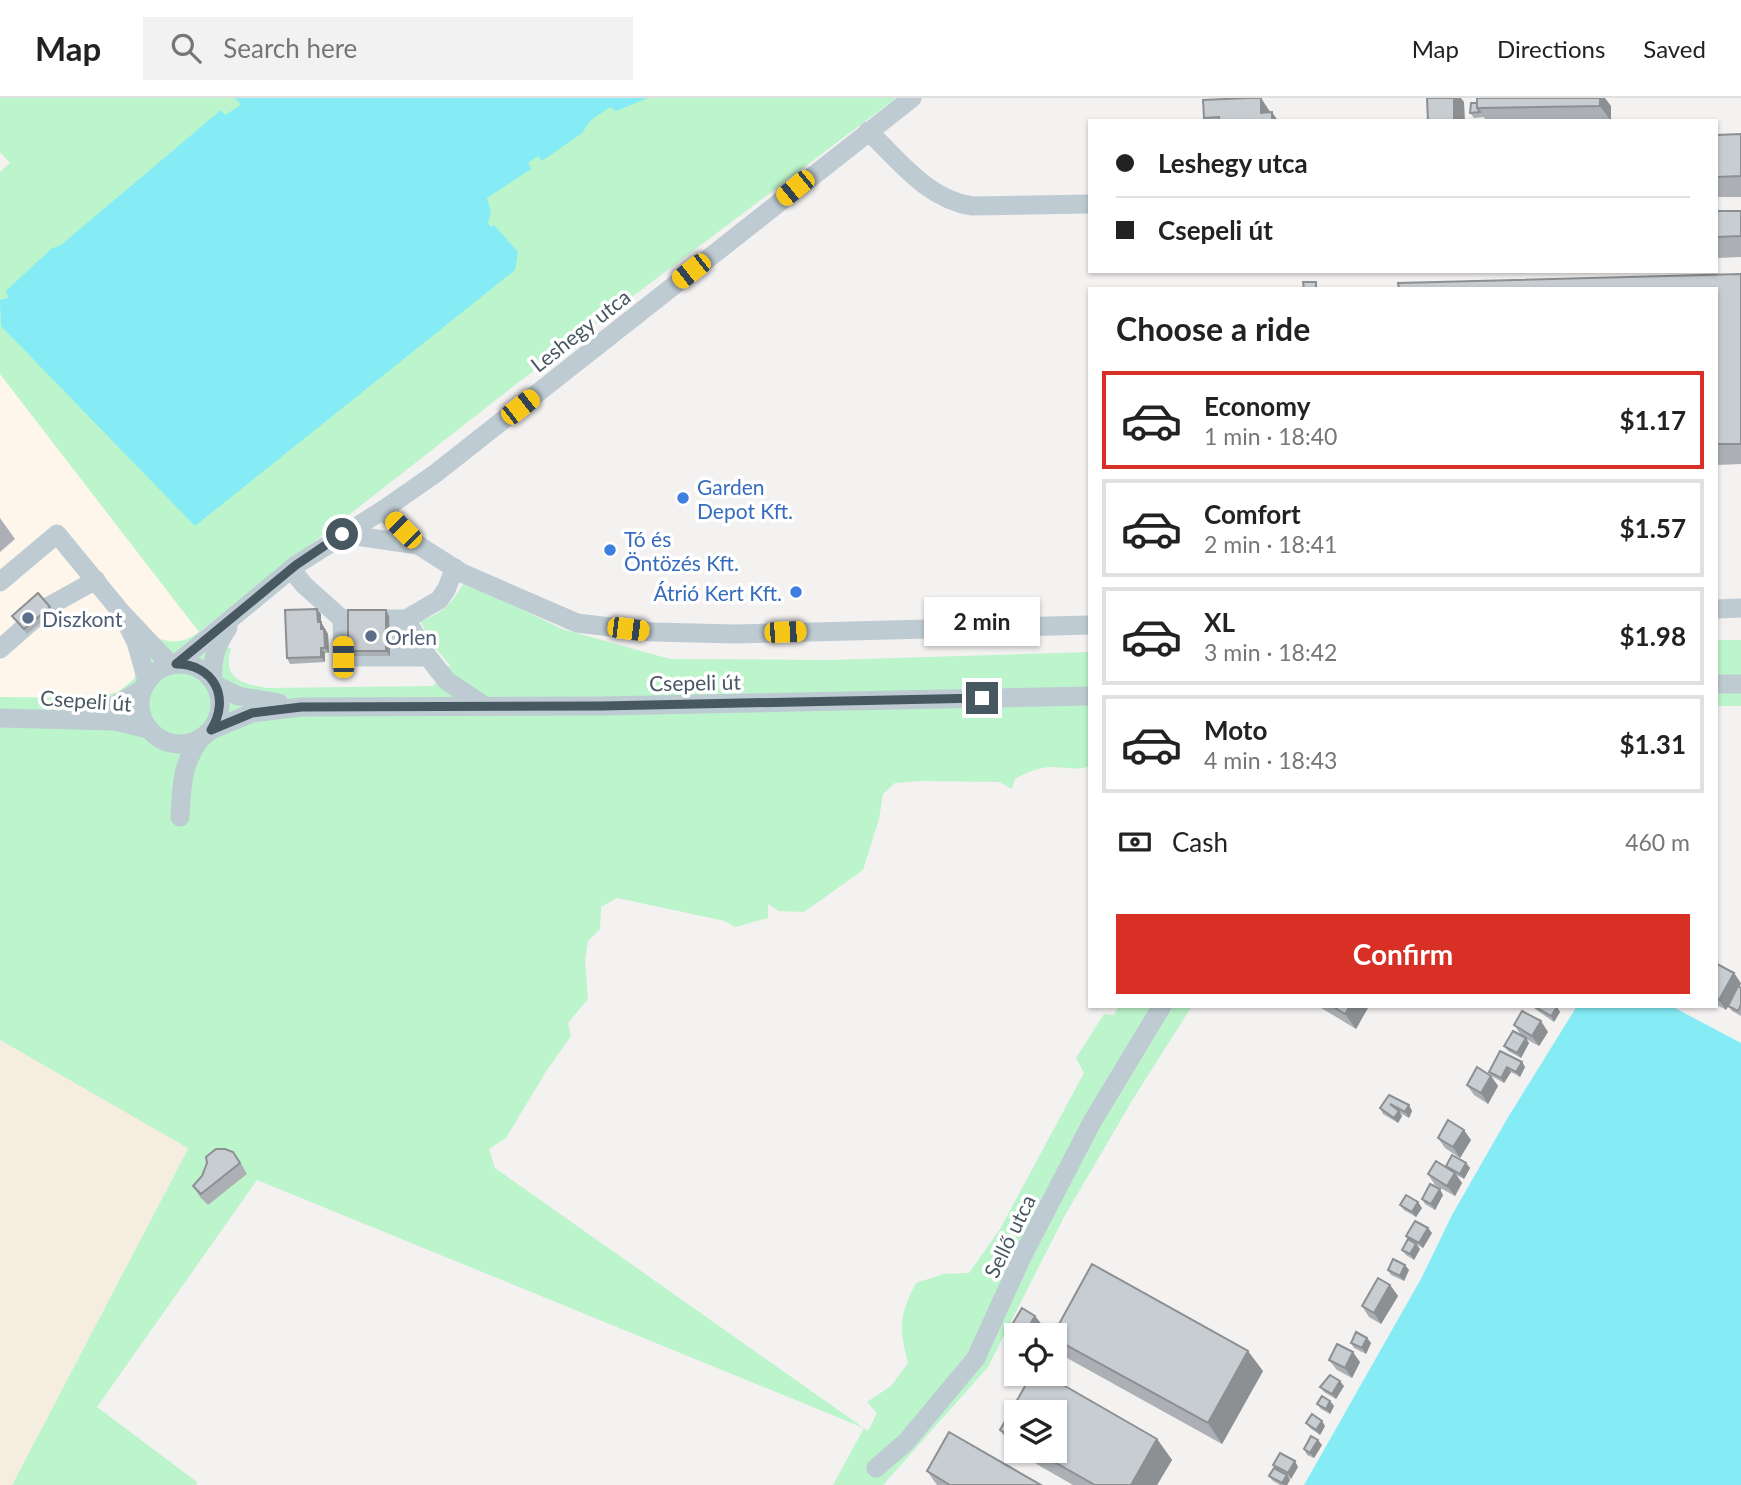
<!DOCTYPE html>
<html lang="en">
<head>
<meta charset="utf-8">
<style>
  :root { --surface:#fff; --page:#f2f2f2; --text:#222; --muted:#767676; --line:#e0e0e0; --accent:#d93025 }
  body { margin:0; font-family:Lato,sans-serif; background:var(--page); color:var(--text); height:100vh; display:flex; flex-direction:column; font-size:26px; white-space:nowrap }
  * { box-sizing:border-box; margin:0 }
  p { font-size:23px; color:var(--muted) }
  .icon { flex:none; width:38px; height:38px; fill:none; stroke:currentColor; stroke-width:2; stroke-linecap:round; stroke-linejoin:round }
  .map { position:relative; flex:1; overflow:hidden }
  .panel { position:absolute; left:1088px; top:189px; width:630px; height:721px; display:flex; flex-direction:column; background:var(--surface); border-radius:0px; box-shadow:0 2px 5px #0004 }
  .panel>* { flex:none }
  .hud { position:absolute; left:1088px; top:21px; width:630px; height:154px; border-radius:0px; box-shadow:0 2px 5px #0004; display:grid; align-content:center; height:154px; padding:0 28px; background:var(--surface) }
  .controls { position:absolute; left:1004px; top:1225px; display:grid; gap:14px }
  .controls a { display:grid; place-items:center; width:63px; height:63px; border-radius:0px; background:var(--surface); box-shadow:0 2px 5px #0004; font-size:35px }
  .end { position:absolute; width:32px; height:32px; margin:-16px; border:9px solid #475861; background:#fff; box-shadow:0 0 0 4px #fff }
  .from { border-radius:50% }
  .bubble { position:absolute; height:49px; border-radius:0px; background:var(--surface); box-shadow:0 2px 5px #0004; font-size:23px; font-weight:700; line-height:49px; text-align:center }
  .car { position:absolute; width:21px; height:42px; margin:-21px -10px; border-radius:9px; box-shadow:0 0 5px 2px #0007; background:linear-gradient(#f5c518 24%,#345 0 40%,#f5c518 0 76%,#345 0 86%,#f5c518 0) }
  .hud b { display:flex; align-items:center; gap:24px; height:66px; font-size:26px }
  .hud b+b { border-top:2px solid var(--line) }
  .hud i { width:18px; height:18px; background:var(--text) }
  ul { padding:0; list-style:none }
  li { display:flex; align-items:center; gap:21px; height:98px; margin:0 14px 10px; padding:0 14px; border:4px solid var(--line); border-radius:0px }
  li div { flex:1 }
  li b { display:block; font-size:26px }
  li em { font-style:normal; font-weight:700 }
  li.selected { border-color:var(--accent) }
  li>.icon { width:63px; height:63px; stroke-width:1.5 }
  h2 { padding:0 28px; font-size:32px; line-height:84px }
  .pay { display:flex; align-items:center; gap:18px; height:77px; padding:0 28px; font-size:26px }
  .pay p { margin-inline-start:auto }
  .primary-button { display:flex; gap:14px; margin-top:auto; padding:14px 28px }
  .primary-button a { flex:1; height:80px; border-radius:0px; background:var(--accent); color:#fff; font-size:28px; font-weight:700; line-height:80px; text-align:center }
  header { display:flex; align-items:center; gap:42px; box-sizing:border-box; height:98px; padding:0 35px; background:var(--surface); border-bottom:2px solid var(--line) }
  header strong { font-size:33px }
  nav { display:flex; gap:38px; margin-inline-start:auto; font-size:24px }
  .search { width:490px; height:63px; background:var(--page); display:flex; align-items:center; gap:18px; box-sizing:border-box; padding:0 24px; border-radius:0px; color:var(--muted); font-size:26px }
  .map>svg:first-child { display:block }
  .commercial { fill:#fef6eb }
  .green { fill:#bcf4cb }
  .sand { fill:#f6ede1 }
  .water { fill:#85ecf6 }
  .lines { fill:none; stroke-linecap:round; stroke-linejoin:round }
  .minor { stroke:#becbd2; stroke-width:19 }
  .wall { fill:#acb0b5; fill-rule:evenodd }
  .shaded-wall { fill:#8c9093 }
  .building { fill:#c8cdd2; stroke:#8c9093; stroke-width:2 }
  .route { stroke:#475861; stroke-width:9 }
  .shop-dot { fill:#3f7fe0; stroke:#fff; stroke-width:2.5 }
  .service-dot { fill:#5c6f8a; stroke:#fff; stroke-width:2.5 }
  .labels { text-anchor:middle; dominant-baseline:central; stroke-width:7; stroke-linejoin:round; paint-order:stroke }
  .street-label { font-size:21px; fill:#475861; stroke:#fff }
  .shop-label { font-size:21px; fill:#366cbe; stroke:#fff; text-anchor:start }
  .service-label { font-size:21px; fill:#4e5e75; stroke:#fff; text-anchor:start }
</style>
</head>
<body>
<header>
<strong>Map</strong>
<div class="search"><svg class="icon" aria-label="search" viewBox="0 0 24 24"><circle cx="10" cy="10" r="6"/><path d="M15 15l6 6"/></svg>Search here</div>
<nav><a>Map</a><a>Directions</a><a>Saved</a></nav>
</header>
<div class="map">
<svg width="1741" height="1387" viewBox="0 0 1741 1387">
  <rect width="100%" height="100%" fill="#f4f1f1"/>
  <polygon class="commercial" points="0,276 199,534 186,542 170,545 137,571 134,581 118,594 93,600 0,599"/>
  <g class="green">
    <path d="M 0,0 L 896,0 L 515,287 L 199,534 L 231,551 C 222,581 242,585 266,590 L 433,588 L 450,567 L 437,552 L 420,523 C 445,514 451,506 465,483 L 562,531 L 670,561 L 830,562 L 1090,554 L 1090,668 C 1076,673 1066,669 1052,669 C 1039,669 1025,675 1015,681 L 1012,691 L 999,684 L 921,683 L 895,685 L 883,696 L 879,721 L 863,772 L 804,814 L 779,813 L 768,806 L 768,820 L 735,829 L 725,823 L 617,800 L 601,809 L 600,831 L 588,843 L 585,862 L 588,901 L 568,925 L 571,938 L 547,972 L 506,1040 L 489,1051 L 495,1070 L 868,1333 L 877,1315 L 867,1304 L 891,1288 L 908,1265 C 899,1230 899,1217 916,1185 L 944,1176 L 969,1175 L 1000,1131 L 1084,975 L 1076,960 L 1104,916 L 1114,917 L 1119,908 L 1192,908 L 1133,1001 L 1064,1119 L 988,1269 L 883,1387 L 833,1387 L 864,1330 L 257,1082 L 97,1309 L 197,1384 L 196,1387 L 12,1387 L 188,1051 L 0,942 L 0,599 L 93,600 L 118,594 L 134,581 L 137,570 L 155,539 C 173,546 183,545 199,534 L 0,276 L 0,74 L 10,65 L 0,54 Z"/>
    <rect x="1717" y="542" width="24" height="66"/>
  </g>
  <polygon class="sand" points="0,942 188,1050 12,1387 0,1387"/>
  <g class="water">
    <polygon points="235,0 648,0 616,13 610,9 591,22 582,35 542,63 538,58 528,65 531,71 487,100 491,115 488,124 490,129 494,127 518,154 515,172 195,428 1,228 0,202 8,200 6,193 51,151 61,147 221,12 225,17 241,7"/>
    <polygon points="1577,908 1671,908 1741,945 1741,1387 1304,1387 1422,1179 1452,1117 1507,1021"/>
  </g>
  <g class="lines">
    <g class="minor">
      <path d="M 868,33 C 900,63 927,101 972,108 L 1090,106"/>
      <polyline points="383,412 418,447 462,475 577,525 653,534 735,536 1090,527"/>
      <polyline points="342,436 418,447"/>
      <polyline points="291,471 304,487 342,521 406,521 439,502 446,492 455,470"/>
      <polyline points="0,484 57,436 121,514 171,567"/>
      <polyline points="1717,511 1741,510"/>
      <polyline points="342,521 343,559 428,559"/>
      <polyline points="406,521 428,559 447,583 483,607"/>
      <polyline points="129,530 136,544 147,583"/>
      <polyline points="365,539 417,539"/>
      <polyline points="0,551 49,508 96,482"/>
      <circle cx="180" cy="606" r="40"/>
      <polyline points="176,566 296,467 383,412 436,375 912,0"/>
      <path d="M 213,582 C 211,562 216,546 228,530"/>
      <polyline points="1717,586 1741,586"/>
      <polyline points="216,587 238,598 279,605"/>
      <polyline points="84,613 114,608 143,591"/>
      <polyline points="0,620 115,623 148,631"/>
      <polyline points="211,632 252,615 301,609 602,608 1090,598"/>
      <path d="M 180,719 C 182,688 181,668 200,641"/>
      <polyline points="876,1370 906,1344 976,1260 1021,1161 1092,1024 1162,908"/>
    </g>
  </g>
  <g class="wall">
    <polygon points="1471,5 1611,8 1611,23 1486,23 1484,19 1474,20 1470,15"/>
    <polygon points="1271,14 1278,23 1206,23 1204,20"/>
    <polygon points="1741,36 1741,99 1717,99 1717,37"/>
    <polygon points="1717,113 1741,113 1741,159 1717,160"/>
    <polygon points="1741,176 1741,366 1717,367 1717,191"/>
    <polygon points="0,420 15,441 0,454"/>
    <polygon points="50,509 53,514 27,536 12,518"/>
    <polygon points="386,512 389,518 390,558 352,558 348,553"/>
    <polygon points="321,516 321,524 328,536 329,555 325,555 325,564 290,566 287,560"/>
    <polygon points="1717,866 1734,875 1741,885 1739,889 1741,890 1741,918 1732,913 1728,908 1726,912 1717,907"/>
    <polygon points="1318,908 1369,908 1356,931"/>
    <polygon points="1533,908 1556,908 1560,914 1554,924 1535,911"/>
    <polygon points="1514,927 1548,934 1539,948 1526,941 1529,945 1521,960 1508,953 1504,948 1521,937"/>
    <polygon points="1522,964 1525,969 1520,979 1511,974 1504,985 1493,979 1489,974"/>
    <polygon points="1491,978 1498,988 1488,1006 1474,997 1467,987"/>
    <polygon points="1409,1007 1412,1013 1409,1020 1400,1015 1402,1018 1398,1025 1383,1016 1380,1010"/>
    <polygon points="1438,1040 1471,1042 1460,1060 1445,1050"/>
    <polygon points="240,1064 247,1076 208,1107 200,1099 193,1088"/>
    <polygon points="1466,1065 1470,1070 1464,1081 1456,1077 1462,1085 1455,1098 1435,1087 1428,1076 1448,1071 1446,1068"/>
    <polygon points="1443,1097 1435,1112 1425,1106 1422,1101"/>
    <polygon points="1400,1107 1422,1110 1416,1119 1404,1112"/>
    <polygon points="1428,1130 1432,1135 1423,1150 1417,1147 1420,1151 1414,1162 1406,1157 1402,1152 1409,1142 1406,1138"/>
    <polygon points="1405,1167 1409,1172 1404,1183 1391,1177 1388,1172"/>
    <polygon points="1390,1187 1398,1198 1381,1226 1369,1219 1362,1208"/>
    <polygon points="1035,1218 1043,1228 1037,1237 1024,1237 1020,1235 1013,1225"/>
    <polygon points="1055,1237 1263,1273 1222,1346 1067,1260 1055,1243"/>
    <polygon points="1367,1240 1371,1245 1366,1256 1354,1250 1351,1245"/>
    <polygon points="1329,1262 1360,1264 1352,1280 1337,1272"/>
    <path d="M 1032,1276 L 1044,1276 L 1157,1341 L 1172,1362 L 1157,1387 L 1073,1387 L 1014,1353 L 1000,1332 ZM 1017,1314 L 1055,1314 L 1055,1353 L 1017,1353 Z"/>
    <polygon points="1344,1288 1336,1301 1324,1294 1320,1289"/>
    <polygon points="1330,1303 1334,1308 1330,1316 1321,1311 1317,1306"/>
    <polygon points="1306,1325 1325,1328 1320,1337 1310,1330"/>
    <polygon points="1322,1347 1314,1360 1307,1357 1304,1351"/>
    <polygon points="1273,1367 1298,1369 1291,1381 1288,1379 1290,1382 1287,1387 1280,1387 1273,1383 1269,1378 1276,1371"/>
    <polygon points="927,1373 1041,1387 937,1387"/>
  </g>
  <g class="shaded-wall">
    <polygon points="1261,0 1271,15 1261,15"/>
    <polygon points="1454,0 1461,0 1464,4 1465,23 1454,23"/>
    <polygon points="1600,0 1605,0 1611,8 1611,23 1600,8"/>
    <polygon points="1272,14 1278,23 1272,23"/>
    <polygon points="317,511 321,516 321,524 328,536 329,555 325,550 318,524"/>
    <polygon points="386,512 389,518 390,558 386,553"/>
    <polygon points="321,550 325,555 325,564 321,559"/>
    <polygon points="1734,875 1741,886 1726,912 1719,902"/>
    <polygon points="1350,908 1369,908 1356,931 1345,916"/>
    <polygon points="1557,909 1560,914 1554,924 1551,918"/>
    <polygon points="1541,923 1548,934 1539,948 1532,938"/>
    <polygon points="1526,940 1529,945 1521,960 1517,955"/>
    <polygon points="1522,964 1525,969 1520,979 1516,974"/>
    <polygon points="1507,969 1511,974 1504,985 1501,980"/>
    <polygon points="1491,978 1498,988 1488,1006 1481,995"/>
    <polygon points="1409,1007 1412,1013 1409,1020 1405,1014"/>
    <polygon points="1399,1013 1402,1018 1398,1025 1394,1020"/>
    <polygon points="1464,1032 1471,1042 1460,1060 1453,1049"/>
    <polygon points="1466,1065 1470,1070 1464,1081 1460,1076"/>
    <polygon points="1455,1075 1462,1085 1455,1098 1447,1088"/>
    <polygon points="1440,1091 1443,1097 1435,1112 1431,1106"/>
    <polygon points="1418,1104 1422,1110 1416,1119 1412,1114"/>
    <polygon points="1428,1130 1432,1135 1423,1150 1419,1145"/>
    <polygon points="1416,1146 1420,1151 1414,1162 1410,1156"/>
    <polygon points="1405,1167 1409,1172 1404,1183 1400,1178"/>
    <polygon points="1390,1187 1398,1198 1381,1226 1374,1215"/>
    <polygon points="1035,1218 1043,1228 1037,1237 1029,1237 1026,1233"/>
    <polygon points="1367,1240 1371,1245 1366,1256 1362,1250"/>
    <polygon points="1248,1253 1263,1273 1222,1346 1208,1325"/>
    <polygon points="1353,1254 1360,1264 1352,1280 1345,1270"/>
    <polygon points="1340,1283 1344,1288 1336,1301 1332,1296"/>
    <polygon points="1330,1303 1334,1308 1330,1316 1326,1311"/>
    <polygon points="1322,1323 1325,1328 1320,1337 1316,1332"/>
    <polygon points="1157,1341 1172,1362 1157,1387 1131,1387"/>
    <polygon points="1318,1342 1322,1347 1314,1360 1310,1355"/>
    <polygon points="1295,1363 1298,1369 1291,1381 1288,1375"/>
    <polygon points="1287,1377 1290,1382 1287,1387 1284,1387 1282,1385"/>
  </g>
  <g class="building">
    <polygon points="1247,0 1261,0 1261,15 1272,14 1272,23 1219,23 1219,19 1204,20 1203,2"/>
    <polygon points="1427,0 1454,0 1454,23 1428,23"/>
    <polygon points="1477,0 1600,0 1600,8 1477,10"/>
    <polygon points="1471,5 1477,5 1477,10 1480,14 1470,15"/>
    <polygon points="1741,36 1741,78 1717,79 1717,37"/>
    <polygon points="1717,113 1741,113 1741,138 1717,139"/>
    <polygon points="1741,176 1741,346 1717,346 1717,191 1399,191 1398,185"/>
    <polygon points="1303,184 1316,184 1316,191 1304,191"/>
    <polygon points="38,495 50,509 24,531 12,518"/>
    <polygon points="317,511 318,524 321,524 321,531 324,531 325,550 321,550 321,559 287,560 285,512"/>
    <rect x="348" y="512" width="38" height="41"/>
    <polygon points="1717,866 1734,875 1719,902 1717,900"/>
    <polygon points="1738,888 1741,890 1741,907 1738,913 1728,908"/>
    <polygon points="1332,908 1350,908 1345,916"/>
    <polygon points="1534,908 1556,908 1557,909 1551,918"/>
    <polygon points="1522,913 1541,923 1532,938 1514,927"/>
    <polygon points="1513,933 1526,940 1517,955 1504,948"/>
    <polygon points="1500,953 1522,964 1516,974 1507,969 1501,980 1489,974"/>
    <polygon points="1477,969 1491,978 1481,995 1467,987"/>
    <polygon points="1389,997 1409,1007 1405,1014 1390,1006 1399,1013 1394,1020 1380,1010"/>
    <polygon points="1448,1022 1464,1032 1453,1049 1438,1040"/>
    <polygon points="216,1051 225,1051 233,1054 240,1065 201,1096 193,1088 202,1078 207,1065 206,1059"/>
    <polygon points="1452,1057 1466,1065 1460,1076 1446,1068"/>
    <polygon points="1436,1063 1455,1075 1447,1088 1428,1076"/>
    <polygon points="1430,1086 1440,1091 1431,1106 1422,1101"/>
    <polygon points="1406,1097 1418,1104 1412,1114 1400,1107"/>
    <polygon points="1415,1123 1428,1130 1419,1145 1406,1138"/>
    <polygon points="1408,1141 1416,1146 1410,1156 1402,1152"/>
    <polygon points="1393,1161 1405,1167 1400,1178 1388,1172"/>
    <polygon points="1092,1166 1248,1253 1208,1325 1055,1241 1055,1237 1053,1237"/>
    <polygon points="1378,1180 1390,1187 1374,1215 1362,1208"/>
    <polygon points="1022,1210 1035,1218 1026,1233 1013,1225"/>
    <polygon points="1356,1234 1367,1240 1362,1250 1351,1245"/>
    <polygon points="1337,1246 1353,1254 1345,1270 1329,1262"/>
    <polygon points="1032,1276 1044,1276 1157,1341 1131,1387 1095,1387 1035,1353 1055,1353 1055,1314 1017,1314 1017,1342 1000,1332"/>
    <polygon points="1330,1277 1340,1283 1332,1296 1320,1289"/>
    <polygon points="1322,1298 1330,1303 1326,1311 1317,1306"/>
    <polygon points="1312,1316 1322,1323 1316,1332 1306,1325"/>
    <polygon points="949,1334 1041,1387 950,1387 927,1373"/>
    <polygon points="1311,1338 1318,1342 1310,1355 1304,1351"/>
    <polygon points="1280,1355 1295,1363 1288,1375 1273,1367"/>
    <polygon points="1274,1370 1287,1377 1282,1385 1269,1378"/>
  </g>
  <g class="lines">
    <path class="route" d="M 342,436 L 296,467 L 176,566 C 214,566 231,600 211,632 L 252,615 L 301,609 L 602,608 L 982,600"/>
  </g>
  <g class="shop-dot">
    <circle cx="683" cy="400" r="7"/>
    <circle cx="610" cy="452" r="7"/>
    <circle cx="796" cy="494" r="7"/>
  </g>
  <g class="service-dot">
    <circle cx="28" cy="520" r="7"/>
    <circle cx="371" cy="538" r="7"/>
  </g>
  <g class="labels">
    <g class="street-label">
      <text transform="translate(580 232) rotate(-38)">Leshegy utca</text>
      <text transform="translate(695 584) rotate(-1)">Csepeli út</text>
      <text transform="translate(86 602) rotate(4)">Csepeli út</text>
      <text transform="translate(1009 1138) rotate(-64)">Sellő utca</text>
    </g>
    <g class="shop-label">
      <text x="697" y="388">Garden<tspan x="697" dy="24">Depot Kft.</tspan></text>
      <text x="624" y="440">Tó és<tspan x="624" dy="24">Öntözés Kft.</tspan></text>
      <text x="782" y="494" text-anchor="end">Átrió Kert Kft.</text>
    </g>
    <g class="service-label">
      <text x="42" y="520">Diszkont</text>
      <text x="385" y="538">Orlen</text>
    </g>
  </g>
</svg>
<div class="controls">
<a><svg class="icon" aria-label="locate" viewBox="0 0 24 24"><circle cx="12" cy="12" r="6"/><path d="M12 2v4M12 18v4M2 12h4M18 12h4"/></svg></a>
<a><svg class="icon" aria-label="layers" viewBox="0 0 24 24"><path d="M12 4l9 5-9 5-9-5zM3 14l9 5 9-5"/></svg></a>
</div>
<i class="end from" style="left:342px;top:436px"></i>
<i class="end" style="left:982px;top:600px"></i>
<div class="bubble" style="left:924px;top:499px;width:116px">2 min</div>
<i class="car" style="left:795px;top:90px;rotate:231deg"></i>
<i class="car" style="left:691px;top:173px;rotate:232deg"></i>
<i class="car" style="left:520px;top:309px;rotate:52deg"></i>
<i class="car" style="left:403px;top:432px;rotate:315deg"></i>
<i class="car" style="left:628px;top:531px;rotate:97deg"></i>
<i class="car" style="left:785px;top:534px;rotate:88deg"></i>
<i class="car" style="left:343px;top:559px;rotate:359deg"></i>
<div class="hud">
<b><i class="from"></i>Leshegy utca</b>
<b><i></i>Csepeli út</b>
</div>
<section class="panel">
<h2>Choose a ride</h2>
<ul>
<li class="selected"><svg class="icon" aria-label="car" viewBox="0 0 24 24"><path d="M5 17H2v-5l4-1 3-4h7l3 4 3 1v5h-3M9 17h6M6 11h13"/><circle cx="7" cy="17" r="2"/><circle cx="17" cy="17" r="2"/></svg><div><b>Economy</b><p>1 min · 18:40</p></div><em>$1.17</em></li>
<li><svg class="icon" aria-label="car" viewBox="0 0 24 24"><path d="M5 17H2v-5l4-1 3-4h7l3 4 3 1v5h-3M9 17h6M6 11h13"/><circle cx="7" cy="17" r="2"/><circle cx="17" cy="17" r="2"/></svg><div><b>Comfort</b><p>2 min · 18:41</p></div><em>$1.57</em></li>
<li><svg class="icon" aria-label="car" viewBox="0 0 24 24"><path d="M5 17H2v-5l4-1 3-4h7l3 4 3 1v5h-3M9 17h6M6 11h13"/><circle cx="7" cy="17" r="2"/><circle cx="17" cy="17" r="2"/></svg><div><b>XL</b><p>3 min · 18:42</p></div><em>$1.98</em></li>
<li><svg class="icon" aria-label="car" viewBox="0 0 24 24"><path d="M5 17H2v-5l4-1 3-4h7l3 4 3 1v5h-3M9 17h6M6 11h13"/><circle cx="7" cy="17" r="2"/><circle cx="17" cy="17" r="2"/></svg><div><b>Moto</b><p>4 min · 18:43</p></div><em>$1.31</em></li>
</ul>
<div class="pay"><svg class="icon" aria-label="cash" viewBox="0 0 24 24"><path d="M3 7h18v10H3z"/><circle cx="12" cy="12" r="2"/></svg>Cash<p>460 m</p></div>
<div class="primary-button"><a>Confirm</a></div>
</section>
</div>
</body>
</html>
